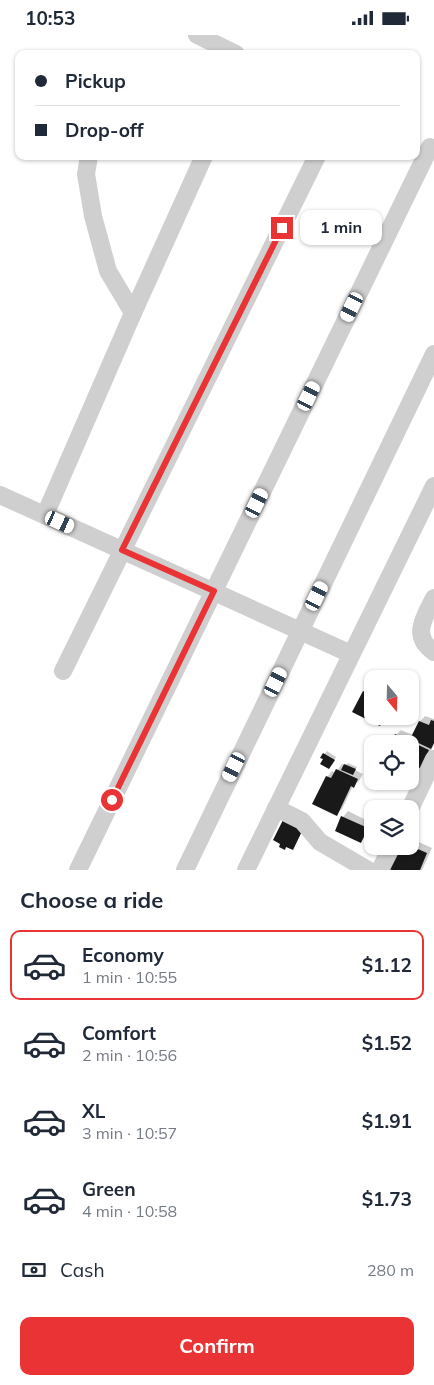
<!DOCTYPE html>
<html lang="en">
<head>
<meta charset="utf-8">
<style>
  :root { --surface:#fff; --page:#f6f6f7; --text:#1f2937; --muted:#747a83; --line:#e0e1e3; --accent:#ea3334 }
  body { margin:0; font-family:Mulish,sans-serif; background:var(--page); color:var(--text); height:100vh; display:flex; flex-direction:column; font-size:19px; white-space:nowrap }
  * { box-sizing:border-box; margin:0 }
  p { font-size:16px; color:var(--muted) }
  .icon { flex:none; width:28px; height:28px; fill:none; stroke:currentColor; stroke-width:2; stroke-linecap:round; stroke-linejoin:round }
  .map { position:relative; height:835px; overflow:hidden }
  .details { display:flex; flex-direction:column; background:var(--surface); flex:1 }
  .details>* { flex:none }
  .top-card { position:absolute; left:15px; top:15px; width:405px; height:110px; border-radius:10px; box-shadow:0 1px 4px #0004; display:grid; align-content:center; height:110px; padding:0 20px; background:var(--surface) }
  .needle { width:32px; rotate:161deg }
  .controls { position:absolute; left:364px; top:635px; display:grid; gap:10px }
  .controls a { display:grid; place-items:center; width:55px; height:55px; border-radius:10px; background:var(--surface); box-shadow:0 1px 4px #0004; font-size:25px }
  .end { position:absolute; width:22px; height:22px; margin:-11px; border:6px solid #ea3334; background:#fff; box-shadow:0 0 0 2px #fff }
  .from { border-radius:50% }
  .bubble { position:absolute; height:35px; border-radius:10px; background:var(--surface); box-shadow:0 1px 4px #0004; font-size:16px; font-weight:700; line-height:35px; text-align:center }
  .car { position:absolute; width:15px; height:30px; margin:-15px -8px; border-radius:6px; box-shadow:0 0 4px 1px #0007; background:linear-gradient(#fff 24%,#345 0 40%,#fff 0 76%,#345 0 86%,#fff 0) }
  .top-card b { display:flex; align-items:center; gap:18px; height:48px; font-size:19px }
  .top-card b+b { border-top:1px solid var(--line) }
  .top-card i { width:12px; height:12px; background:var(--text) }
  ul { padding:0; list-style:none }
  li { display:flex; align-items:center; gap:15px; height:70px; margin:0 10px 8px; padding:0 10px; border:2px solid transparent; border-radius:10px }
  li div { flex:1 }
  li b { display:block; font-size:19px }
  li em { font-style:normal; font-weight:700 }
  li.selected { border-color:var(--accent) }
  li>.icon { width:45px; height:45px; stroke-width:1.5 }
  h2 { padding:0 20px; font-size:22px; line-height:60px }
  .pay { display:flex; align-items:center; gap:12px; height:55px; padding:0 20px; font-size:19px }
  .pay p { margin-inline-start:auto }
  .primary-button { display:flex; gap:10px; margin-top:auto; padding:10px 20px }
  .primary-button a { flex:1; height:58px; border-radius:10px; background:var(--accent); color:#fff; font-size:20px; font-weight:700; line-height:58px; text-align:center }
  .status { display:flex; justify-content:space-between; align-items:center; height:35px; padding:0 25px; background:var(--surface); direction:ltr }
  .status svg { height:14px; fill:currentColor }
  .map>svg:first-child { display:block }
  .shadow { fill:#0003 }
  .building { fill:#191919 }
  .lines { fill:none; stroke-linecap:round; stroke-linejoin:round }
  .minor { stroke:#cfcfcf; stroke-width:18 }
  .route { stroke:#ea3334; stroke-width:6 }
</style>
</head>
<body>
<div class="status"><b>10:53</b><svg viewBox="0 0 49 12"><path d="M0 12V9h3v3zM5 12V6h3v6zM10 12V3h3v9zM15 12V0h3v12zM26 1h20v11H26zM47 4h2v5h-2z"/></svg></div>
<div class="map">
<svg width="434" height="835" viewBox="0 0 434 835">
  <rect width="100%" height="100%" fill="#fff"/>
  <g class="shadow">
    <polygon points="370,652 372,653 372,681 387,681 380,690 354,676 364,657"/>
    <polygon points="425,681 434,684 434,709 426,727 410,727 410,709 396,700 401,695 413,700 420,686"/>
    <polygon points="327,716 336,722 332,730 322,722"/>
    <polygon points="348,728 357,732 355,735 363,739 359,746 353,751 342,774 336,779 327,742 332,736 335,738 342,729 345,730"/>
    <polygon points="348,776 372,788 366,801 360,807 343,782"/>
    <polygon points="410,803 432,813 422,835 388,835 410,811"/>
  </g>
  <g class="building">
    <polygon points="363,656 372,661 372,681 385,681 380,691 352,677"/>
    <polygon points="431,685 434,686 434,708 431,714 410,704 419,686 429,690"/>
    <polygon points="395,699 429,715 421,734 410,729 410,709 390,709"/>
    <polygon points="323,718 335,725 329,734 320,729 323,724 320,723"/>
    <polygon points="344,729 356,734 353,740 341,735"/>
    <polygon points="336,734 358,744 354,753 351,751 337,781 312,769 326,741 331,743"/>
    <polygon points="285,781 305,790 293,815 286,812 285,815 279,812 280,809 273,805"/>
    <polygon points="341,781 368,793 361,808 335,796"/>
    <polygon points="398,811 411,811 427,818 420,835 392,835 388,834"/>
  </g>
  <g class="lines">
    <g class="minor">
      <polyline points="197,0 236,19"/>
      <polyline points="89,121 86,139 93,181 108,236 133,278"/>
      <polyline points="0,460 351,619"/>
      <polyline points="45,480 133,278 204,121"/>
      <path d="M 434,563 C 424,583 411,601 434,617"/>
      <polyline points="63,636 317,121"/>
      <polyline points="276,773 302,786 320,807 368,835"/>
      <polyline points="410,774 434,724"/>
      <polyline points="78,835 430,112"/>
      <polyline points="185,835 434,319"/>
      <polyline points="246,835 434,451"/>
      <polyline points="380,835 392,811"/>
    </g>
  </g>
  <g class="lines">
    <polyline class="route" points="112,765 214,556 122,515 282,193"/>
  </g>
</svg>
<div class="controls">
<a><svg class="needle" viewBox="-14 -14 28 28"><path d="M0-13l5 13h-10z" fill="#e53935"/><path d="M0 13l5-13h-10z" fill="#747a83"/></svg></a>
<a><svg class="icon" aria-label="locate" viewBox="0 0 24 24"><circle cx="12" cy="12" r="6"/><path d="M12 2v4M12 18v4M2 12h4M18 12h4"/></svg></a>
<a><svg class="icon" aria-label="layers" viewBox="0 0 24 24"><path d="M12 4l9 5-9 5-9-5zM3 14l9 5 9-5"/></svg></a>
</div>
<i class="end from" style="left:112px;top:765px"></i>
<i class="end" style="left:282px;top:193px"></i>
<div class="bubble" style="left:300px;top:175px;width:82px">1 min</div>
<i class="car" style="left:352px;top:272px;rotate:206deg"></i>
<i class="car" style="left:309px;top:361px;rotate:26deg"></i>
<i class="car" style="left:257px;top:468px;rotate:26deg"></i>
<i class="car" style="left:60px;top:487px;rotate:115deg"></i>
<i class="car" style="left:317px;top:561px;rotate:26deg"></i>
<i class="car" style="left:276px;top:647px;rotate:26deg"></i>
<i class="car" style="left:234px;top:732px;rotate:206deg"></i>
<div class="top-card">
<b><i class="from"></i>Pickup</b>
<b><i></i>Drop-off</b>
</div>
</div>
<section class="details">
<h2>Choose a ride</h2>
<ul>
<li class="selected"><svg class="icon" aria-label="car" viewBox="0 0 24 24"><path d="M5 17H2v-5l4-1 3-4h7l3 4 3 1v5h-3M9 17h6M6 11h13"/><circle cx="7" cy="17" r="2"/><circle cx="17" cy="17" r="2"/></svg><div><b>Economy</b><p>1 min · 10:55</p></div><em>$1.12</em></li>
<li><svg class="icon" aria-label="car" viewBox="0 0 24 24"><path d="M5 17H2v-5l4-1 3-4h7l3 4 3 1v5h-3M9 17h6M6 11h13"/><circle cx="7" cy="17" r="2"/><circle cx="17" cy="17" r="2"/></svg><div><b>Comfort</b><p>2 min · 10:56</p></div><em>$1.52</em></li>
<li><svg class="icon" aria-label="car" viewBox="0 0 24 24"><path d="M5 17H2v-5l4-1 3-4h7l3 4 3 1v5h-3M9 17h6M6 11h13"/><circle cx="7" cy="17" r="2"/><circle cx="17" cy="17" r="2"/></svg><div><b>XL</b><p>3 min · 10:57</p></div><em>$1.91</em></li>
<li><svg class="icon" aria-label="car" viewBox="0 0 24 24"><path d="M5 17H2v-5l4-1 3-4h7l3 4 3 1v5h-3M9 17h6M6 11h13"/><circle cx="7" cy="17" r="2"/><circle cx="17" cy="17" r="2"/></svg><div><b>Green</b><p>4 min · 10:58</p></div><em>$1.73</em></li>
</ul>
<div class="pay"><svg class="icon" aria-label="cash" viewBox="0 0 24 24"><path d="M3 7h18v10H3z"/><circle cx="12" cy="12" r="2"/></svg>Cash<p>280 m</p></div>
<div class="primary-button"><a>Confirm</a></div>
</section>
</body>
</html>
